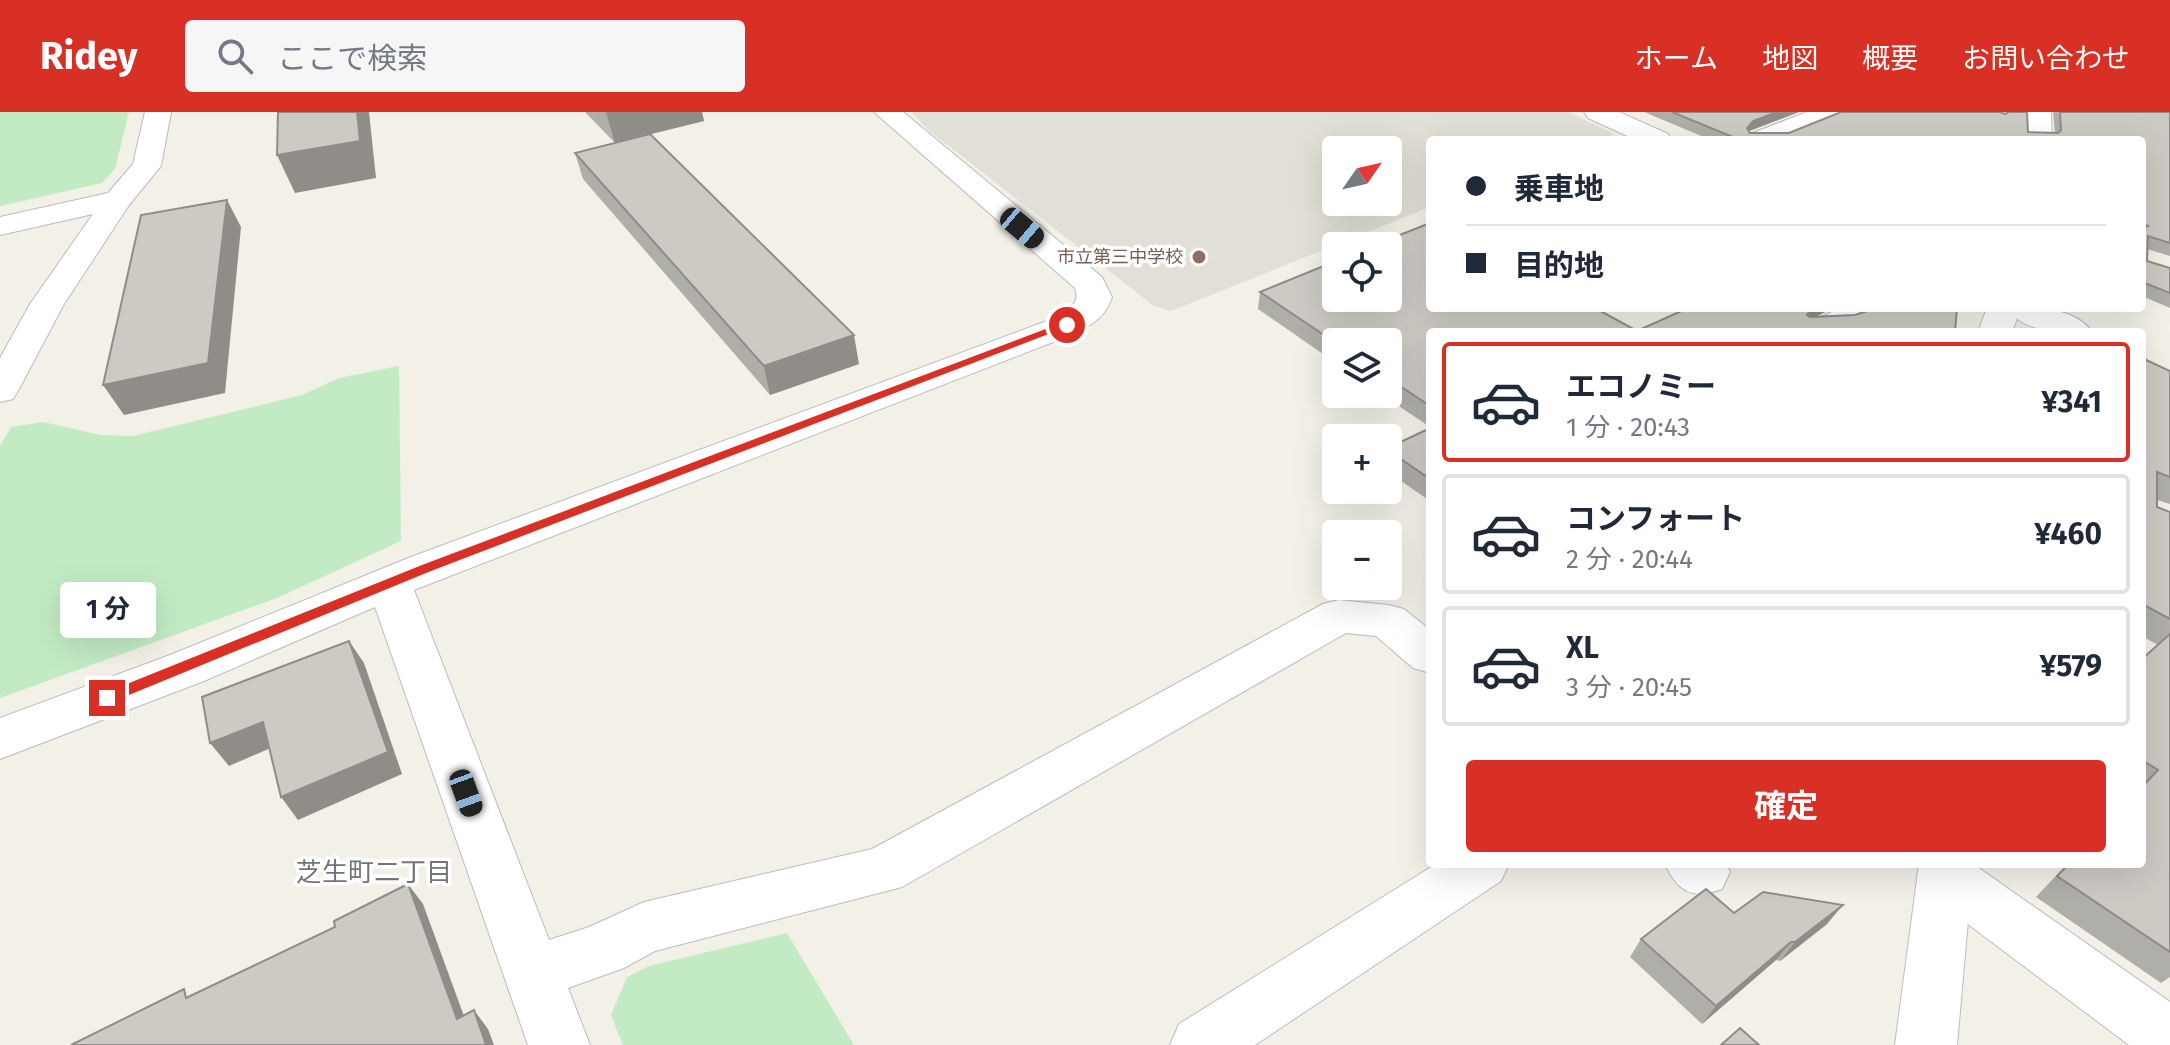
<!DOCTYPE html>
<html lang="ja">
<head>
<meta charset="utf-8">
<style>
  :root { --surface:#fff; --page:#f6f6f7; --text:#1f2937; --muted:#747a83; --line:#e0e1e3; --accent:#d93025 }
  body { margin:0; font-family:"Fira Sans","Noto Sans JP",sans-serif; background:var(--page); color:var(--text); height:100vh; display:flex; flex-direction:column; font-size:30px; white-space:nowrap }
  * { box-sizing:border-box; margin:0 }
  p { font-size:26px; color:var(--muted) }
  .icon { flex:none; width:44px; height:44px; fill:none; stroke:currentColor; stroke-width:2; stroke-linecap:round; stroke-linejoin:round }
  .map { position:relative; flex:1; overflow:hidden }
  .details { position:absolute; left:1426px; top:216px; width:720px; height:540px; display:flex; flex-direction:column; background:var(--surface); border-radius:8px; box-shadow:0 8px 32px #0002 }
  .details>* { flex:none }
  .hud { position:absolute; left:1426px; top:24px; width:720px; height:176px; border-radius:8px; box-shadow:0 8px 32px #0002; display:grid; align-content:center; height:176px; padding:0 40px; background:var(--surface) }
  .needle { width:52px; rotate:56deg }
  .tools { position:absolute; left:1322px; top:24px; display:grid; gap:16px }
  .tools a { display:grid; place-items:center; width:80px; height:80px; border-radius:8px; background:var(--surface); box-shadow:0 8px 32px #0002; font-size:40px }
  .end { position:absolute; width:36px; height:36px; margin:-18px; border:10px solid #d93025; background:#fff; box-shadow:0 0 0 4px #fff }
  .from { border-radius:50% }
  .bubble { position:absolute; height:56px; border-radius:8px; background:var(--surface); box-shadow:0 8px 32px #0002; font-size:26px; font-weight:700; line-height:56px; text-align:center }
  .car { position:absolute; width:24px; height:48px; margin:-24px -12px; border-radius:10px; box-shadow:0 0 6px 2px #0007; background:linear-gradient(#222 24%,#8ab4d8 0 40%,#222 0 76%,#8ab4d8 0 86%,#222 0) }
  .hud b { display:flex; align-items:center; gap:28px; height:76px; font-size:30px }
  .hud b+b { border-top:2px solid var(--line) }
  .hud i { width:20px; height:20px; background:var(--text) }
  ul { padding:14px 0 0; list-style:none }
  li { display:flex; align-items:center; gap:24px; height:120px; margin:0 16px 12px; padding:0 24px; border:4px solid var(--line); border-radius:8px }
  li div { flex:1 }
  li b { display:block; font-size:30px }
  li em { font-style:normal; font-weight:700 }
  li.current { border-color:var(--accent) }
  li>.icon { width:72px; height:72px; stroke-width:1.5 }
  .action { display:flex; gap:16px; margin-top:auto; padding:16px 40px }
  .action a { flex:1; height:92px; border-radius:8px; background:var(--accent); color:#fff; font-size:32px; font-weight:700; line-height:92px; text-align:center }
  header { display:flex; align-items:center; gap:48px; box-sizing:border-box; height:112px; padding:0 40px; background:var(--accent); color:#fff }
  header strong { font-size:38px }
  nav { display:flex; gap:44px; margin-inline-start:auto; font-size:28px }
  .search { width:560px; height:72px; background:var(--page); display:flex; align-items:center; gap:20px; box-sizing:border-box; padding:0 28px; border-radius:8px; color:var(--muted); font-size:30px }
  .map>svg:first-child { display:block }
  .education { fill:#e2dfd6; fill-rule:evenodd }
  .green { fill:#c2ebc3 }
  .lines { fill:none; stroke-linecap:round; stroke-linejoin:round }
  .street-casing { stroke:#b9bdc1; stroke-width:2 }
  .secondary-casing { stroke:#babec4; stroke-width:2 }
  .street { fill:#fff; fill-rule:evenodd }
  .secondary { fill:#fff; fill-rule:evenodd }
  .wall { fill:#b0aea9 }
  .shaded-wall { fill:#908d89 }
  .building { fill:#cdcac4; stroke:#908d89; stroke-width:2 }
  .route { fill:#d93025 }
  .education-dot { fill:#8d6e63; stroke:#fff; stroke-width:3 }
  .labels { text-anchor:middle; dominant-baseline:central; stroke-width:7; stroke-linejoin:round; paint-order:stroke }
  .far-education-label { font-size:18px; fill:#785e54; stroke:#fff; text-anchor:end }
  .near-neighbourhood-label { font-size:26px; fill:#6f757b; stroke:#fff }
</style>
</head>
<body>
<header>
<strong>Ridey</strong>
<div class="search"><svg class="icon" aria-label="search" viewBox="0 0 24 24"><circle cx="10" cy="10" r="6"/><path d="M15 15l6 6"/></svg>ここで検索</div>
<nav><a>ホーム</a><a>地図</a><a>概要</a><a>お問い合わせ</a></nav>
</header>
<div class="map">
<svg width="2170" height="933" viewBox="0 0 2170 933">
  <rect width="100%" height="100%" fill="#f2f0e7"/>
  <path class="education" d="M 912,0 L 1568,0 L 1614,22 L 1599,28 L 1430,28 L 1430,95 L 1171,199 L 1154,194 L 927,17 ZM 1336,38 L 1388,38 L 1388,90 L 1336,90 Z"/>
  <g class="green">
    <polygon points="0,0 129,0 115,57 102,71 0,94"/>
    <polygon points="399,254 401,429 277,486 0,586 0,334 11,315 43,310 101,323 133,324 302,283 339,266"/>
    <polygon points="787,821 854,933 623,933 611,903 627,865 649,854"/>
  </g>
  <g class="lines">
    <g class="street-casing">
      <g id="street">
        <polygon points="145,0 171,0 161,54 129,93 64,192 18,279 13,287 0,290 0,246 30,192 93,102 0,123 0,105 108,81 133,52"/>
        <path d="M 874,0 L 903,0 L 1102,165 L 1112,185 C 1106,204 1095,210 1079,220 L 414,478 L 549,828 L 589,815 L 644,790 L 872,737 L 1323,492 L 1339,488 L 1388,493 L 1404,497 L 1430,518 L 1430,561 L 1413,556 L 1376,524 L 1346,521 L 902,775 L 655,839 L 624,856 L 568,876 L 590,933 L 528,933 L 375,495 L 204,569 L 0,647 L 0,606 L 170,543 L 411,445 L 1055,206 C 1068,197 1081,193 1075,176 Z"/>
        <polygon points="1807,0 1843,0 1839,6 1784,28 1746,28 1750,22"/>
        <polygon points="2025,0 2051,0 2052,28 2024,28"/>
        <path d="M 1840,196 L 1883,196 C 1865,222 1829,220 1801,220 L 1806,213 Z"/>
        <path d="M 2007,196 C 2035,196 2074,194 2092,220 C 2064,220 2025,223 2007,196 Z"/>
        <polygon points="1436,752 1509,752 1501,769 1255,933 1170,933 1179,912"/>
        <path d="M 1665,752 L 1726,752 L 1730,760 L 1722,777 C 1692,788 1678,780 1665,752 Z"/>
        <polygon points="1923,752 1973,752 2170,890 2170,933 2129,933 1925,780 1917,763"/>
      </g>
    </g>
    <g class="secondary-casing">
      <g id="secondary">
        <polygon points="1584,0 1619,0 1668,22 1672,28 1636,28 1588,6"/>
        <polygon points="1987,196 2021,196 2012,220 1978,220"/>
        <polygon points="1919,752 1973,752 1957,933 1895,933"/>
      </g>
    </g>
    <use href="#street" class="street"/>
    <use href="#secondary" class="secondary"/>
  </g>
  <g class="wall">
    <polygon points="585,0 702,0 704,9 633,26 859,252 770,283 583,67 575,41 615,31"/>
    <polygon points="1644,0 1799,0 1749,19 1750,21 2055,21 2053,0 2170,0 2170,144 2147,137 2147,149 2170,156 2170,196 2142,184 2142,28 1711,28"/>
    <polygon points="1260,180 1637,219 1833,196 1815,205 1955,220 1430,220 1430,315 1381,282 1388,282 1388,230 1336,230 1336,251 1258,197"/>
    <polygon points="2142,246 2170,259 2170,392 2157,388 2157,395 2170,400 2170,865 2161,871 2036,785 2067,752 2142,752 2142,547 2158,533 2142,524"/>
    <polygon points="1430,316 1430,389 1388,360 1388,336"/>
    <polygon points="1734,801 1827,812 1780,849 1776,848 1702,912 1630,845 1641,827"/>
  </g>
  <g class="shaded-wall">
    <polygon points="357,0 369,0 376,66 295,81 277,43"/>
    <polygon points="606,0 702,0 704,9 615,31"/>
    <polygon points="1777,0 1799,0 1749,19 1747,16 1753,9"/>
    <polygon points="227,88 241,115 225,281 124,303 103,273"/>
    <polygon points="1811,196 1833,196 1805,210 1807,203"/>
    <polygon points="854,223 859,252 770,283 764,254"/>
    <polygon points="349,529 364,551 402,662 298,708 281,685"/>
    <polygon points="263,610 280,632 229,654 210,631"/>
    <polygon points="408,772 423,792 472,926 457,907"/>
    <polygon points="1843,793 1827,812 1780,849 1795,830"/>
    <polygon points="1791,830 1776,848 1702,912 1716,894"/>
    <polygon points="474,898 488,917 494,933 486,933"/>
  </g>
  <g class="building">
    <polygon points="278,0 357,0 360,29 277,43"/>
    <polygon points="1672,0 1777,0 1753,9 1747,16 1750,21 1789,21 1841,0 2000,0 2005,2 2009,0 2027,0 2028,20 2058,21 2061,18 2060,0 2170,0 2170,131 2148,124 2147,149 2170,156 2170,181 2142,170 2142,118 2148,114 2142,112 2142,28 1740,28"/>
    <polygon points="650,22 854,223 764,254 575,41"/>
    <polygon points="227,88 208,251 103,273 141,103"/>
    <polygon points="1430,111 1430,196 1595,196 1637,219 1688,196 1811,196 1807,203 1810,205 1855,203 1876,196 1957,196 1955,220 1430,220 1430,294 1388,266 1388,230 1336,231 1260,180 1336,149 1336,186 1388,186 1388,134 1372,134"/>
    <polygon points="2142,246 2170,259 2170,365 2157,360 2157,395 2170,400 2170,507 2142,492"/>
    <polygon points="1430,316 1430,367 1388,338 1388,336"/>
    <polygon points="2170,522 2170,840 2057,764 2069,752 2142,752 2142,675 2158,658 2142,648 2142,547"/>
    <polygon points="349,529 388,640 281,685 263,610 210,631 202,585"/>
    <polygon points="408,772 457,907 474,898 486,933 71,933 184,877 186,886 335,815 334,809"/>
    <polygon points="1706,777 1734,801 1763,780 1843,793 1795,830 1791,830 1716,894 1641,827"/>
    <polygon points="1740,916 1759,933 1721,933"/>
  </g>
  <polygon class="route" points="1064,210 1072,213 431,459 112,590 107,591 100,586 102,582 422,453"/>
  <circle class="education-dot" cx="1199" cy="145" r="8"/>
  <g class="labels">
    <g class="far-education-label">
      <text x="1183" y="145">市立第三中学校</text>
    </g>
    <g class="near-neighbourhood-label">
      <text x="374" y="760">芝生町二丁目</text>
    </g>
  </g>
</svg>
<div class="tools">
<a><svg class="needle" viewBox="-14 -14 28 28"><path d="M0-13l5 13h-10z" fill="#e53935"/><path d="M0 13l5-13h-10z" fill="#747a83"/></svg></a>
<a><svg class="icon" aria-label="locate" viewBox="0 0 24 24"><circle cx="12" cy="12" r="6"/><path d="M12 2v4M12 18v4M2 12h4M18 12h4"/></svg></a>
<a><svg class="icon" aria-label="layers" viewBox="0 0 24 24"><path d="M12 4l9 5-9 5-9-5zM3 14l9 5 9-5"/></svg></a>
<a>+</a>
<a>−</a>
</div>
<i class="end from" style="left:1067px;top:213px"></i>
<i class="end" style="left:107px;top:586px"></i>
<div class="bubble" style="left:60px;top:470px;width:96px">1 分</div>
<i class="car" style="left:1022px;top:116px;rotate:130deg"></i>
<i class="car" style="left:466px;top:681px;rotate:160deg"></i>
<div class="hud">
<b><i class="from"></i>乗車地</b>
<b><i></i>目的地</b>
</div>
<section class="details">
<ul>
<li class="current"><svg class="icon" aria-label="car" viewBox="0 0 24 24"><path d="M5 17H2v-5l4-1 3-4h7l3 4 3 1v5h-3M9 17h6M6 11h13"/><circle cx="7" cy="17" r="2"/><circle cx="17" cy="17" r="2"/></svg><div><b>エコノミー</b><p>1 分 · 20:43</p></div><em>¥341</em></li>
<li><svg class="icon" aria-label="car" viewBox="0 0 24 24"><path d="M5 17H2v-5l4-1 3-4h7l3 4 3 1v5h-3M9 17h6M6 11h13"/><circle cx="7" cy="17" r="2"/><circle cx="17" cy="17" r="2"/></svg><div><b>コンフォート</b><p>2 分 · 20:44</p></div><em>¥460</em></li>
<li><svg class="icon" aria-label="car" viewBox="0 0 24 24"><path d="M5 17H2v-5l4-1 3-4h7l3 4 3 1v5h-3M9 17h6M6 11h13"/><circle cx="7" cy="17" r="2"/><circle cx="17" cy="17" r="2"/></svg><div><b>XL</b><p>3 分 · 20:45</p></div><em>¥579</em></li>
</ul>
<div class="action"><a>確定</a></div>
</section>
</div>
</body>
</html>
